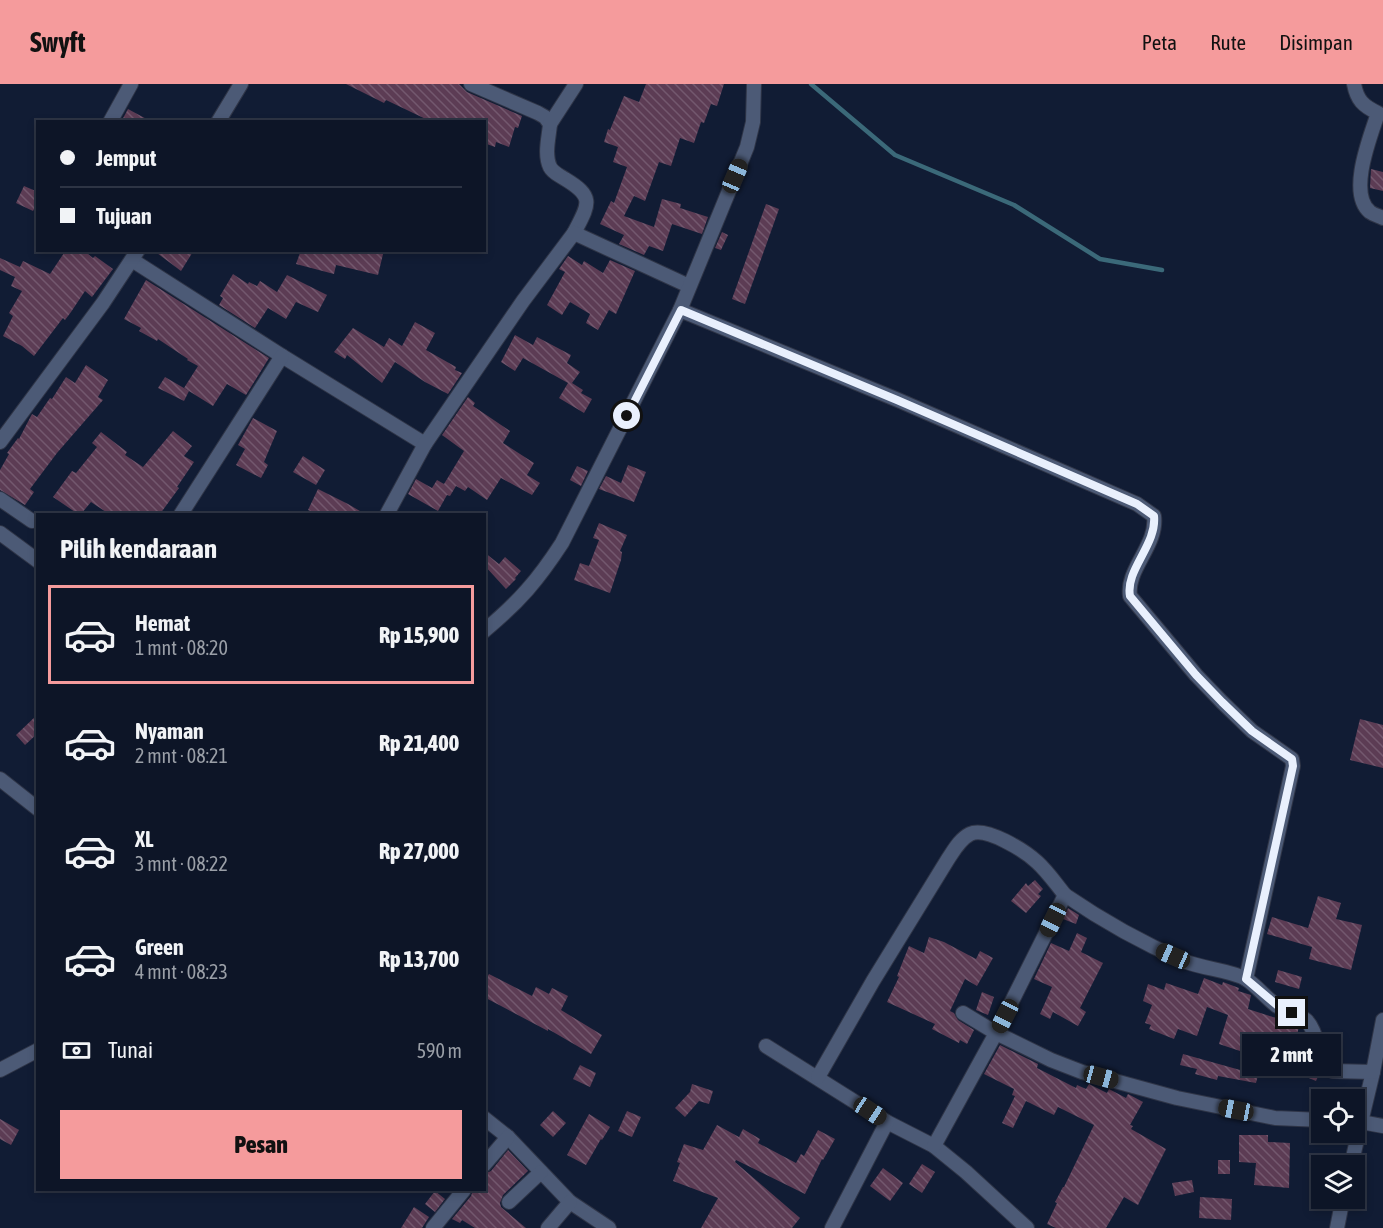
<!DOCTYPE html>
<html lang="id">
<head>
<meta charset="utf-8">
<style>
  :root { --surface:#0d1527; --page:#161e2f; --text:#f1f3f6; --muted:#9a9fa7; --line:#2d3444; --accent:#f59b9c }
  body { margin:0; font-family:"Asap Condensed",sans-serif; background:var(--page); color:var(--text); height:100vh; display:flex; flex-direction:column; font-size:22px; white-space:nowrap }
  * { box-sizing:border-box; margin:0 }
  p { font-size:20px; color:var(--muted) }
  .icon { flex:none; width:33px; height:33px; fill:none; stroke:currentColor; stroke-width:2; stroke-linecap:round; stroke-linejoin:round }
  .map { position:relative; flex:1; overflow:hidden }
  .details { position:absolute; left:36px; top:429px; width:450px; height:678px; display:flex; flex-direction:column; background:var(--surface); border-radius:0px; box-shadow:0 3px 9px #0003,0 0 0 2px var(--line) }
  .details>* { flex:none }
  .hud { position:absolute; left:36px; top:36px; width:450px; height:132px; border-radius:0px; box-shadow:0 3px 9px #0003,0 0 0 2px var(--line); display:grid; align-content:center; height:132px; padding:0 24px; background:var(--surface) }
  .buttons { position:absolute; left:1311px; top:1005px; display:grid; gap:12px }
  .buttons a { display:grid; place-items:center; width:54px; height:54px; border-radius:0px; background:var(--surface); box-shadow:0 3px 9px #0003,0 0 0 2px var(--line); font-size:30px }
  .end { position:absolute; width:27px; height:27px; margin:-14px; border:8px solid #e9f0fd; background:#111; box-shadow:0 0 0 3px #111 }
  .from { border-radius:50% }
  .bubble { position:absolute; height:42px; border-radius:0px; background:var(--surface); box-shadow:0 3px 9px #0003,0 0 0 2px var(--line); font-size:20px; font-weight:800; line-height:42px; text-align:center }
  .car { position:absolute; width:18px; height:36px; margin:-18px -9px; border-radius:8px; box-shadow:0 0 4px 2px #0007; background:linear-gradient(#222 24%,#8ab4d8 0 40%,#222 0 76%,#8ab4d8 0 86%,#222 0) }
  .hud b { display:flex; align-items:center; gap:21px; height:57px; font-size:22px }
  .hud b+b { border-top:2px solid var(--line) }
  .hud i { width:15px; height:15px; background:var(--text) }
  ul { padding:0; list-style:none }
  li { display:flex; align-items:center; gap:18px; height:99px; margin:0 12px 9px; padding:0 12px; border:3px solid transparent; border-radius:0px }
  li div { flex:1 }
  li b { display:block; font-size:22px }
  li em { font-style:normal; font-weight:800 }
  li.on { border-color:var(--accent) }
  li>.icon { width:54px; height:54px; stroke-width:1.5 }
  h2 { padding:0 24px; font-size:27px; line-height:72px }
  .pay { display:flex; align-items:center; gap:15px; height:66px; padding:0 24px; font-size:22px }
  .pay p { margin-inline-start:auto }
  .cta { display:flex; gap:12px; margin-top:auto; padding:12px 24px }
  .cta a { flex:1; height:69px; border-radius:0px; background:var(--accent); color:#111; font-size:24px; font-weight:800; line-height:69px; text-align:center }
  header { display:flex; align-items:center; gap:36px; box-sizing:border-box; height:84px; padding:0 30px; background:var(--accent); color:#111 }
  header strong { font-size:28px }
  nav { display:flex; gap:33px; margin-inline-start:auto; font-size:21px }
  .map>svg:first-child { display:block }
  .lines { fill:none; stroke-linecap:round; stroke-linejoin:round }
  .stream { stroke:#3b6979; stroke-width:4.5 }
  .building { fill:url(#building-back-hatch) }
  .street-casing { stroke:#2f3547; stroke-width:16 }
  .street { stroke:#4c5a76; stroke-width:14 }
  .route { stroke:#e9f0fd; stroke-width:8 }
</style>
</head>
<body>
<header>
<strong>Swyft</strong>
<nav><a>Peta</a><a>Rute</a><a>Disimpan</a></nav>
</header>
<div class="map">
<svg width="1383" height="1144" viewBox="0 0 1383 1144">
  <defs>
    <pattern id="building-back-hatch" width="6" height="6" patternUnits="userSpaceOnUse" patternTransform="scale(1.5)"><rect width="6" height="6" fill="#5c3c54"/><path d="M-1 5l2 2M0 0l6 6M5-1l2 2" fill="none" stroke="#73586e"/></pattern>
  </defs>
  <rect width="100%" height="100%" fill="#111c34"/>
  <g class="lines">
    <polyline class="stream" points="811,0 895,71 1014,121 1100,175 1162,186"/>
  </g>
  <g class="building">
    <polygon points="346,0 459,0 467,8 522,32 518,44 515,43 509,63 496,58 495,63 484,59 484,38 432,38 386,16 384,19"/>
    <polygon points="646,0 724,0 717,22 711,20 704,39 701,38 694,59 680,54 671,82 659,78 645,117 634,112 624,132 654,143 662,115 681,120 680,124 708,133 702,150 672,140 663,167 649,162 644,171 619,160 624,151 600,140 611,117 614,119 627,83 613,78 618,63 604,58 608,45 610,46 624,12 639,18"/>
    <polygon points="128,25 152,38 121,38"/>
    <polygon points="1371,85 1383,88 1383,107 1370,104"/>
    <polygon points="24,102 38,108 38,118 33,127 16,119"/>
    <polygon points="766,120 779,125 745,220 732,215"/>
    <polygon points="722,148 728,151 721,166 715,164"/>
    <polygon points="66,166 83,166 93,174 95,172 113,185 92,213 85,207 71,228 65,236 63,234 34,272 22,262 3,252 13,232 9,229 22,207 11,202 15,193 0,186 0,174 20,183 23,177 50,190"/>
    <polygon points="153,166 194,166 181,187"/>
    <polygon points="301,166 384,166 378,191 336,181 334,190 296,180"/>
    <polygon points="568,172 582,181 584,177 603,189 610,176 635,187 616,230 609,226 598,246 586,239 590,230 570,218 562,231 547,221 565,188 559,185"/>
    <polygon points="233,190 248,200 249,198 257,202 260,197 277,208 287,191 327,211 318,228 296,218 286,235 268,224 255,244 219,221 223,214 220,212"/>
    <polygon points="146,196 269,274 246,311 227,300 213,322 184,304 198,282 187,276 188,275 158,255 157,257 139,247 141,244 124,235"/>
    <polygon points="415,238 435,249 426,266 456,283 455,286 462,289 448,310 425,298 395,278 382,299 347,271 345,275 334,268 353,244 384,263 389,254 402,262"/>
    <polygon points="515,251 533,261 537,253 571,271 567,279 580,288 572,299 583,306 581,309 592,315 584,329 559,314 568,299 523,274 515,287 501,278"/>
    <polygon points="86,281 108,296 98,313 103,316 57,369 30,405 34,408 25,421 0,406 0,386 9,370 7,369 18,354 19,355 32,330 37,333 50,314 52,315 66,293 75,299"/>
    <polygon points="165,293 189,307 184,317 158,304"/>
    <polygon points="468,313 475,319 473,322 510,347 503,359 534,379 527,391 540,399 532,411 501,394 487,416 468,403 465,407 456,402 450,412 447,411 438,427 408,410 416,395 432,404 437,396 444,400 464,367 442,351"/>
    <polygon points="253,334 277,347 264,378 268,381 261,394 236,381 245,365 238,361"/>
    <polygon points="173,347 192,362 184,372 194,378 177,403 179,404 160,430 109,430 91,418 81,430 78,430 53,413 72,387 76,389 97,363 92,359 101,348 127,368 125,371 143,383"/>
    <polygon points="303,372 325,386 316,401 293,388"/>
    <polygon points="628,381 646,388 634,418 599,405 606,392 621,399"/>
    <polygon points="577,382 588,387 581,402 570,396"/>
    <polygon points="318,405 348,420 365,430 317,430 308,426"/>
    <polygon points="599,439 627,451 620,467 622,468 621,476 610,509 574,496 580,479 589,482 599,456 593,454"/>
    <polygon points="484,468 499,480 505,473 521,487 515,494 516,495 506,505 484,481"/>
    <polygon points="38,630 38,649 25,661 16,651"/>
    <polygon points="1360,635 1383,641 1383,684 1350,676"/>
    <polygon points="1035,796 1043,805 1038,810 1041,812 1026,829 1011,817 1026,799 1028,802"/>
    <polygon points="1318,812 1341,819 1336,835 1362,841 1351,886 1309,875 1312,863 1267,850 1272,833 1308,844"/>
    <polygon points="1068,824 1079,831 1076,840 1063,835"/>
    <polygon points="1077,849 1087,854 1081,868 1103,879 1080,924 1086,928 1078,942 1053,928 1050,935 1040,930 1052,903 1034,895 1051,859 1069,867"/>
    <polygon points="929,853 944,858 976,875 980,867 993,874 977,902 965,895 950,927 954,929 958,936 974,946 967,960 960,956 959,959 932,945 935,940 887,918 899,893 897,892 909,862 924,869"/>
    <polygon points="1278,886 1302,893 1299,905 1275,898"/>
    <polygon points="489,890 532,912 536,903 549,910 552,904 568,912 561,926 602,951 591,970 548,945 548,947 484,913 484,898"/>
    <polygon points="1204,894 1222,901 1223,898 1239,904 1238,907 1251,911 1248,925 1279,935 1280,933 1299,942 1292,973 1269,967 1267,976 1219,960 1228,931 1207,923 1197,952 1178,945 1174,955 1149,945 1151,941 1145,939 1152,921 1143,917 1148,900 1164,906 1166,899 1198,910"/>
    <polygon points="982,908 994,913 988,931 976,926"/>
    <polygon points="1000,961 1038,980 1037,984 1076,1004 1077,1001 1086,1005 1089,1000 1107,1009 1109,1005 1126,1014 1128,1010 1143,1018 1130,1041 1133,1042 1131,1045 1166,1065 1138,1121 1124,1113 1106,1144 1056,1144 1047,1140 1057,1119 1055,1118 1063,1103 1064,1103 1094,1041 1058,1023 1054,1031 1026,1017 1013,1044 1002,1039 1015,1012 1012,1011 1014,1005 984,990"/>
    <polygon points="1183,970 1258,991 1256,999 1218,992 1217,996 1195,990 1197,985 1180,981"/>
    <polygon points="1303,975 1314,979 1320,988 1316,997 1297,989"/>
    <polygon points="580,981 596,989 590,1003 573,995"/>
    <polygon points="692,1000 713,1007 709,1020 699,1017 685,1033 675,1024 690,1008"/>
    <polygon points="553,1027 566,1039 553,1053 540,1041"/>
    <polygon points="627,1027 641,1033 632,1053 618,1047"/>
    <polygon points="589,1030 610,1043 602,1056 601,1055 586,1081 567,1071"/>
    <polygon points="0,1035 19,1046 11,1061 0,1055"/>
    <polygon points="717,1041 739,1053 743,1045 760,1055 758,1059 796,1079 801,1070 804,1072 818,1046 835,1055 823,1076 822,1075 805,1110 736,1076 735,1078 800,1134 792,1144 701,1144 718,1114 673,1097 680,1079 677,1078 684,1060 703,1066"/>
    <polygon points="1239,1051 1268,1051 1268,1058 1290,1059 1289,1104 1254,1101 1256,1079 1239,1078"/>
    <polygon points="508,1066 528,1087 503,1111 500,1119 501,1123 526,1144 475,1144 462,1136 460,1139 452,1135 471,1112 473,1106 484,1106 484,1090 491,1087"/>
    <rect x="1218" y="1076" width="12" height="14"/>
    <polygon points="922,1080 935,1088 922,1109 909,1100"/>
    <polygon points="883,1084 903,1099 890,1117 870,1102"/>
    <polygon points="1192,1096 1194,1108 1175,1112 1172,1099"/>
    <polygon points="435,1107 445,1115 435,1128 425,1120"/>
    <polygon points="1200,1113 1232,1115 1231,1136 1199,1134"/>
    <polygon points="414,1123 429,1133 422,1144 401,1144"/>
  </g>
  <g class="lines">
    <g class="street-casing">
      <g id="street">
        <path d="M 471,0 L 538,29 L 545,33 L 550,40 C 549,53 544,70 550,83 C 553,89 559,91 565,95 C 595,113 589,120 574,149"/>
        <path d="M 1354,0 C 1357,16 1363,22 1378,29 C 1371,51 1347,109 1370,128 C 1374,131 1379,132 1383,134"/>
        <polyline points="110,38 131,0"/>
        <polyline points="218,38 241,0"/>
        <polyline points="550,40 576,0"/>
        <polyline points="132,176 282,272 425,360"/>
        <path d="M 680,226 L 898,316 L 1137,420 L 1154,432 C 1158,461 1126,485 1130,512 L 1196,591 L 1222,618 L 1252,647 L 1292,675 L 1293,682 L 1246,895"/>
        <polyline points="0,358 103,219 138,166"/>
        <polyline points="0,415 32,437"/>
        <polyline points="181,430 282,272"/>
        <polyline points="387,430 425,360 523,217 574,149 689,202"/>
        <polyline points="0,449 38,477"/>
        <path d="M 484,547 C 519,518 538,496 562,459 L 680,226 L 747,63 L 753,38 L 754,0"/>
        <polyline points="0,695 38,725"/>
        <polyline points="766,962 887,1038 934,1062 966,1088 1027,1144"/>
        <polyline points="0,986 38,966"/>
        <polyline points="1373,988 1361,1038 1383,1042"/>
        <path d="M 818,993 L 873,897 L 948,775 C 954,766 960,755 970,750 C 986,742 1025,767 1037,778 C 1048,788 1056,800 1065,811"/>
        <polyline points="484,1034 508,1053 570,1118 609,1144"/>
        <path d="M 1322,1036 L 1275,1034 L 1177,1014 L 1082,988 L 1051,976 L 996,949 L 1065,811 C 1103,837 1142,859 1184,877 C 1203,885 1230,886 1246,895 C 1257,902 1266,914 1277,922 C 1286,927 1298,929 1306,936 C 1320,949 1315,978 1333,987 L 1373,988 L 1383,936"/>
        <polyline points="934,1062 996,949 963,929"/>
        <polyline points="484,1081 508,1053"/>
        <polyline points="1351,1082 1361,1038 1354,1038"/>
        <polyline points="509,1118 541,1088"/>
        <polyline points="433,1144 464,1106"/>
        <polyline points="548,1144 570,1118"/>
        <polyline points="832,1144 887,1038"/>
        <polyline points="1337,1144 1343,1114"/>
      </g>
    </g>
    <use href="#street" class="street"/>
  </g>
  <g class="lines">
    <path class="route" d="M 627,332 L 681,226 L 897,316 L 1137,420 L 1154,432 C 1157,461 1125,486 1130,512 L 1196,591 L 1222,618 L 1252,647 L 1292,675 L 1293,682 L 1246,895 L 1279,923 L 1292,929"/>
  </g>
</svg>
<div class="buttons">
<a><svg class="icon" aria-label="locate" viewBox="0 0 24 24"><circle cx="12" cy="12" r="6"/><path d="M12 2v4M12 18v4M2 12h4M18 12h4"/></svg></a>
<a><svg class="icon" aria-label="layers" viewBox="0 0 24 24"><path d="M12 4l9 5-9 5-9-5zM3 14l9 5 9-5"/></svg></a>
</div>
<i class="end from" style="left:627px;top:332px"></i>
<i class="end" style="left:1292px;top:929px"></i>
<div class="bubble" style="left:1242px;top:950px;width:99px">2 mnt</div>
<i class="car" style="left:735px;top:92px;rotate:23deg"></i>
<i class="car" style="left:1053px;top:836px;rotate:206deg"></i>
<i class="car" style="left:1173px;top:872px;rotate:294deg"></i>
<i class="car" style="left:1005px;top:932px;rotate:207deg"></i>
<i class="car" style="left:1101px;top:993px;rotate:105deg"></i>
<i class="car" style="left:1236px;top:1026px;rotate:281deg"></i>
<i class="car" style="left:870px;top:1027px;rotate:123deg"></i>
<div class="hud">
<b><i class="from"></i>Jemput</b>
<b><i></i>Tujuan</b>
</div>
<section class="details">
<h2>Pilih kendaraan</h2>
<ul>
<li class="on"><svg class="icon" aria-label="car" viewBox="0 0 24 24"><path d="M5 17H2v-5l4-1 3-4h7l3 4 3 1v5h-3M9 17h6M6 11h13"/><circle cx="7" cy="17" r="2"/><circle cx="17" cy="17" r="2"/></svg><div><b>Hemat</b><p>1 mnt · 08:20</p></div><em>Rp 15,900</em></li>
<li><svg class="icon" aria-label="car" viewBox="0 0 24 24"><path d="M5 17H2v-5l4-1 3-4h7l3 4 3 1v5h-3M9 17h6M6 11h13"/><circle cx="7" cy="17" r="2"/><circle cx="17" cy="17" r="2"/></svg><div><b>Nyaman</b><p>2 mnt · 08:21</p></div><em>Rp 21,400</em></li>
<li><svg class="icon" aria-label="car" viewBox="0 0 24 24"><path d="M5 17H2v-5l4-1 3-4h7l3 4 3 1v5h-3M9 17h6M6 11h13"/><circle cx="7" cy="17" r="2"/><circle cx="17" cy="17" r="2"/></svg><div><b>XL</b><p>3 mnt · 08:22</p></div><em>Rp 27,000</em></li>
<li><svg class="icon" aria-label="car" viewBox="0 0 24 24"><path d="M5 17H2v-5l4-1 3-4h7l3 4 3 1v5h-3M9 17h6M6 11h13"/><circle cx="7" cy="17" r="2"/><circle cx="17" cy="17" r="2"/></svg><div><b>Green</b><p>4 mnt · 08:23</p></div><em>Rp 13,700</em></li>
</ul>
<div class="pay"><svg class="icon" aria-label="cash" viewBox="0 0 24 24"><path d="M3 7h18v10H3z"/><circle cx="12" cy="12" r="2"/></svg>Tunai<p>590 m</p></div>
<div class="cta"><a>Pesan</a></div>
</section>
</div>
</body>
</html>
